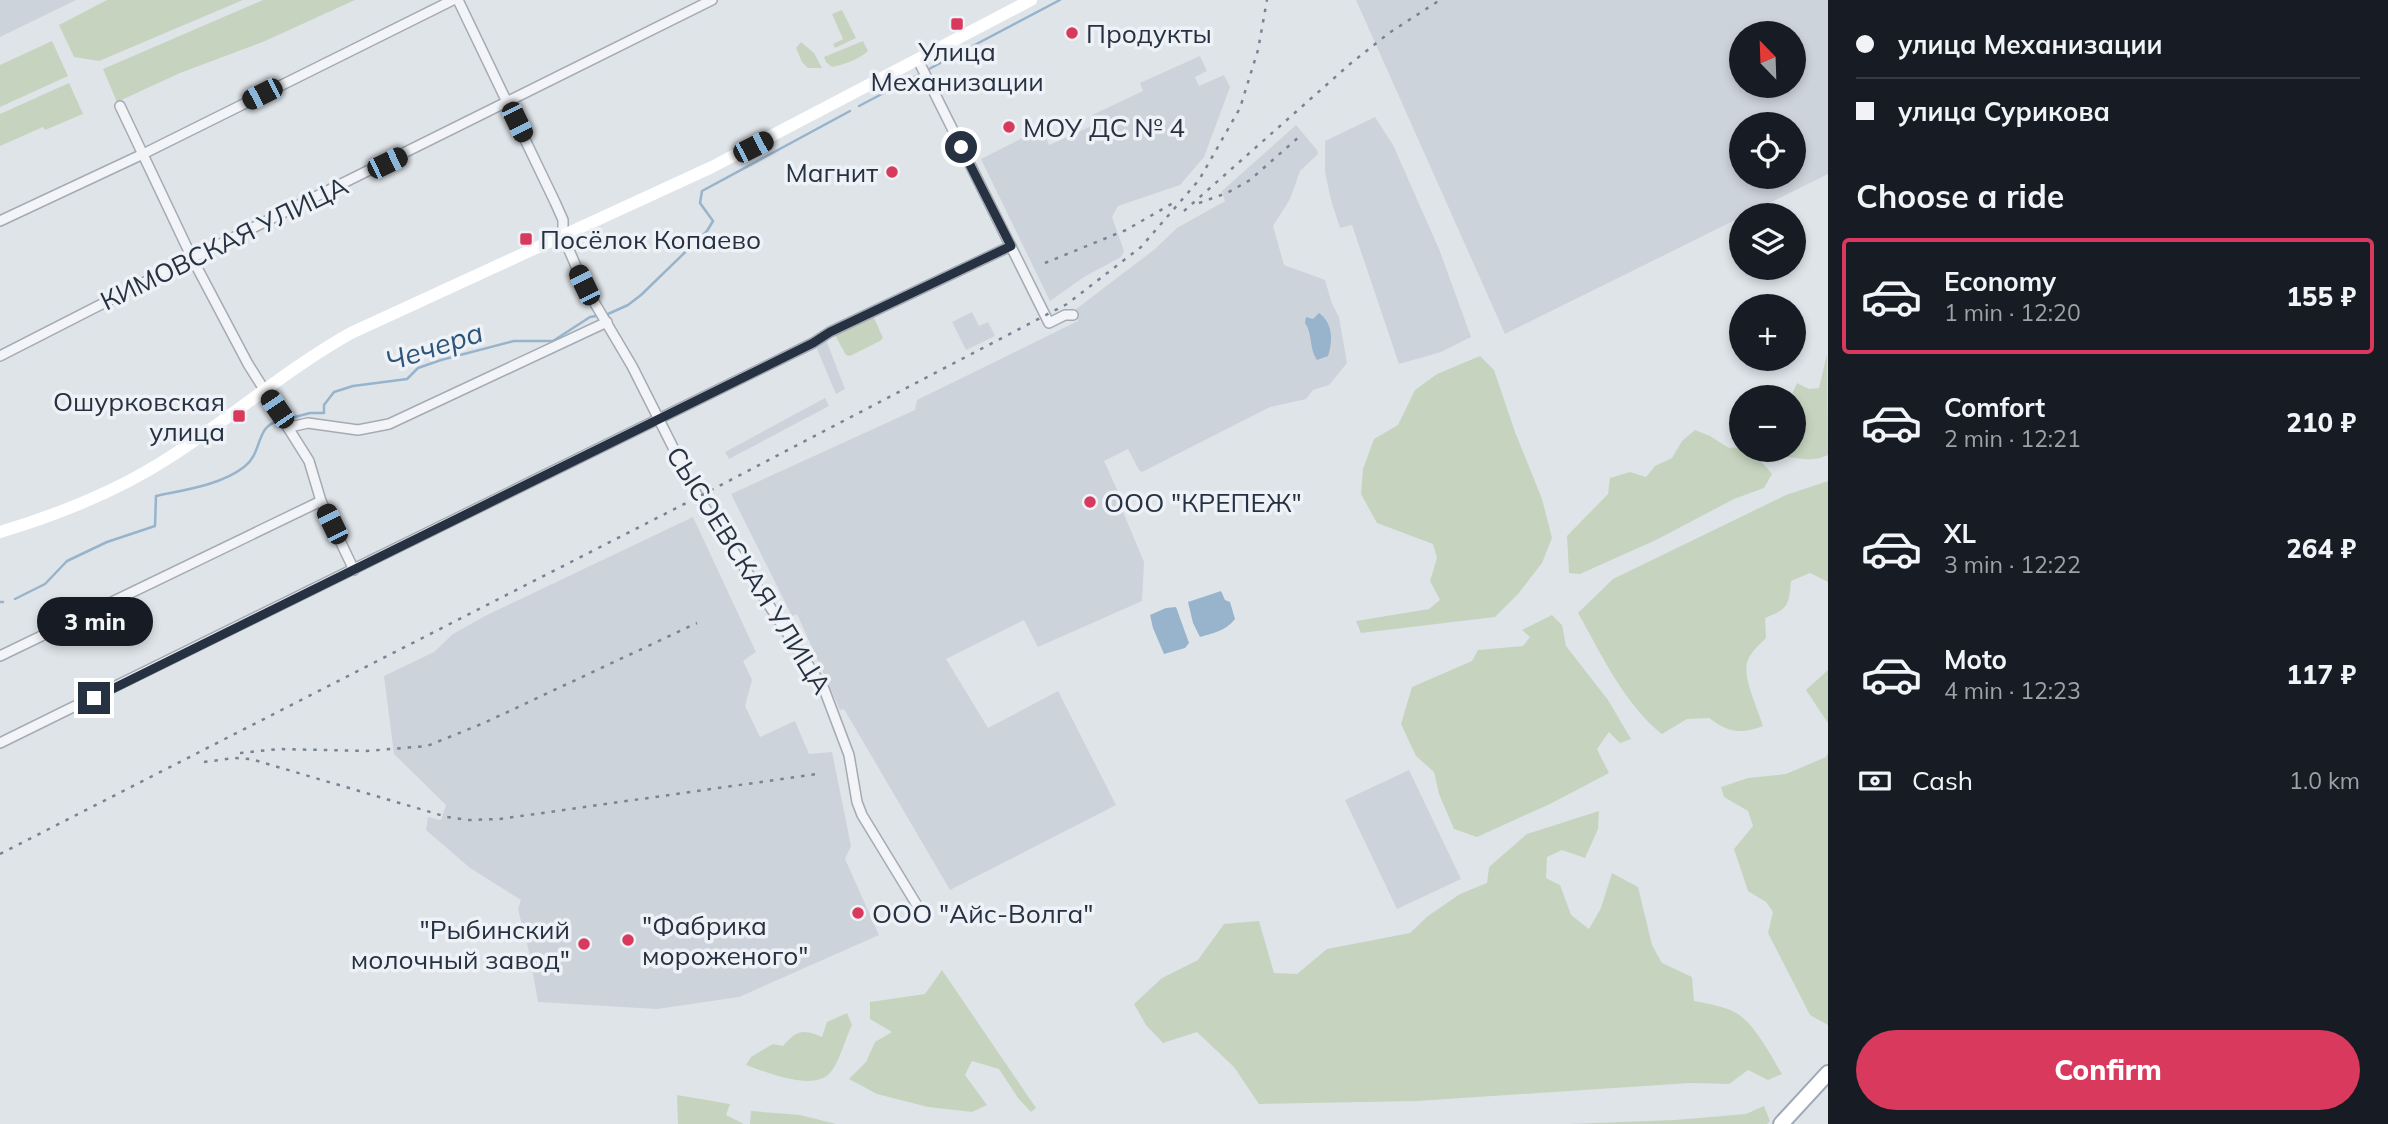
<!DOCTYPE html>
<html lang="en">
<head>
<meta charset="utf-8">
<style>
  :root { --surface:#171b24; --page:#20242c; --text:#f1f3f6; --muted:#9ea1a6; --line:#363941; --accent:#d9395c }
  body { margin:0; font-family:Mulish,sans-serif; background:var(--page); color:var(--text); height:100vh; display:flex; flex-direction:column; font-size:26px; white-space:nowrap }
  * { box-sizing:border-box; margin:0 }
  p { font-size:23px; color:var(--muted) }
  .icon { flex:none; width:38px; height:38px; fill:none; stroke:currentColor; stroke-width:2; stroke-linecap:round; stroke-linejoin:round }
  .map { position:relative; flex:1; overflow:hidden }
  .sheet { display:flex; flex-direction:column; background:var(--surface); width:560px }
  .sheet>* { flex:none }
  .top-card { display:grid; align-content:center; height:154px; padding:0 28px; background:var(--surface) }
  .needle { width:46px; rotate:337deg }
  .buttons { position:absolute; left:1729px; top:21px; display:grid; gap:14px }
  .buttons a { display:grid; place-items:center; width:77px; height:77px; border-radius:50%; background:var(--surface); box-shadow:0 4px 10px #0003; font-size:35px }
  .end { position:absolute; width:32px; height:32px; margin:-16px; border:9px solid #263242; background:#fff; box-shadow:0 0 0 4px #fff }
  .from { border-radius:50% }
  .bubble { position:absolute; height:49px; border-radius:24px; background:var(--surface); box-shadow:0 4px 10px #0003; font-size:23px; font-weight:800; line-height:49px; text-align:center }
  .car { position:absolute; width:21px; height:42px; margin:-21px -10px; border-radius:9px; box-shadow:0 0 5px 2px #0007; background:linear-gradient(#222 24%,#8ab4d8 0 40%,#222 0 76%,#8ab4d8 0 86%,#222 0) }
  .top-card b { display:flex; align-items:center; gap:24px; height:66px; font-size:26px }
  .top-card b+b { border-top:2px solid var(--line) }
  .top-card i { width:18px; height:18px; background:var(--text) }
  ul { padding:0; list-style:none }
  li { display:flex; align-items:center; gap:21px; height:116px; margin:0 14px 10px; padding:0 14px; border:4px solid transparent; border-radius:7px }
  li div { flex:1 }
  li b { display:block; font-size:26px }
  li em { font-style:normal; font-weight:800 }
  li.on { border-color:var(--accent) }
  li>.icon { width:63px; height:63px; stroke-width:1.5 }
  h2 { padding:0 28px; font-size:32px; line-height:84px }
  .pay { display:flex; align-items:center; gap:18px; height:77px; padding:0 28px; font-size:26px }
  .pay p { margin-inline-start:auto }
  .button { display:flex; gap:14px; margin-top:auto; padding:14px 28px }
  .button a { flex:1; height:80px; border-radius:42px; background:var(--accent); color:#fff; font-size:28px; font-weight:800; line-height:80px; text-align:center }
  main { display:flex; flex:1; min-height:0 }
  .map>svg:first-child { display:block }
  .built { fill:#cdd3db; fill-rule:evenodd }
  .green { fill:#c6d4bf }
  .water { fill:#97b4cc }
  .lines { fill:none; stroke-linecap:round; stroke-linejoin:round }
  .stream { stroke:#97b4cc; stroke-width:2.5 }
  .street-casing { stroke:#a4abb4; stroke-width:12 }
  .primary-casing { stroke:#9da9b6; stroke-width:18 }
  .street { stroke:#f2f4f7; stroke-width:9 }
  .secondary { stroke:#fff; stroke-width:12 }
  .primary { stroke:#fff; stroke-width:14 }
  .rail { stroke:#778494; stroke-width:2.5; stroke-dasharray:3.5 7; stroke-linecap:butt }
  .route { stroke:#263242; stroke-width:9 }
  .poi-dot { fill:#d9395c; stroke:#eef2f7; stroke-width:2.5 }
  .labels { text-anchor:middle; dominant-baseline:central; stroke-width:7; stroke-linejoin:round; paint-order:stroke }
  .poi-label { font-size:26px; fill:#263242; stroke:#eef2f7; text-anchor:start }
  .street-label { font-size:26px; fill:#263242; stroke:#eef2f7 }
  .water-label { font-size:28px; font-style:italic; fill:#2d5479; stroke:#eef2f7 }
</style>
</head>
<body>
<main>
<div class="map">
<svg width="1828" height="1124" viewBox="0 0 1828 1124">
  <rect width="100%" height="100%" fill="#dfe4e9"/>
  <g class="built">
    <polygon points="0,0 76,0 0,37"/>
    <path d="M 1356,0 L 1828,0 L 1828,174 L 1505,334 ZM 1741,33 L 1794,33 L 1794,86 L 1741,86 ZM 1741,124 L 1794,124 L 1794,177 L 1741,177 Z"/>
    <polygon points="1200,56 1207,71 1195,77 1199,86 1224,75 1230,87 1204,157 1180,185 1118,206 1112,217 1124,251 1121,257 1084,277 1050,301 981,159 1042,128 1049,145 1096,124 1092,115 1143,91 1140,83"/>
    <polygon points="1375,117 1393,145 1439,249 1471,337 1441,352 1399,364 1352,225 1340,228 1331,200 1325,172 1325,141"/>
    <polygon points="1296,125 1317,150 1318,154 1300,171 1290,199 1273,226 1284,265 1325,280 1332,304 1339,317 1347,363 1329,385 1313,390 1306,399 1270,407 1142,472 1139,470 1128,449 1104,461 1124,505 1121,507 1144,562 1142,601 1038,647 1024,620 946,659 988,728 1058,691 1116,805 950,890 844,709 840,710 797,614 792,616 731,494 915,410 917,400 1078,321 1075,310 1155,249 1177,228 1225,201 1222,191"/>
    <polygon points="972,312 979,326 988,322 995,336 966,350 952,322"/>
    <polygon points="826,340 845,389 836,394 815,344"/>
    <polygon points="825,398 829,406 729,459 725,452"/>
    <polygon points="693,517 756,652 743,661 752,680 745,706 760,737 795,721 809,754 832,752 851,846 845,859 879,935 739,997 657,1009 538,1002 529,952 518,909 521,900 470,868 426,830 428,817 441,820 446,805 394,754 384,676 434,652 453,634 485,616"/>
    <polygon points="1409,770 1461,879 1397,909 1345,800"/>
  </g>
  <g class="green">
    <polygon points="107,0 243,0 99,61 74,57 59,25"/>
    <polygon points="263,0 355,0 265,41 180,73 117,102 103,69"/>
    <polygon points="842,10 856,38 835,48 833,44 843,39 832,14"/>
    <polygon points="52,41 68,76 0,107 0,65"/>
    <path d="M 863,41 L 868,51 C 857,60 846,64 832,67 L 826,62 L 824,57 Z"/>
    <polygon points="801,42 814,53 822,68 808,68 802,62 796,48"/>
    <polygon points="69,83 83,114 45,130 43,127 0,146 0,114"/>
    <polygon points="869,318 874,318 883,338 880,341 850,356 846,355 836,337 837,332"/>
    <path d="M 1827,354 L 1828,455 C 1803,467 1787,449 1760,460 L 1772,474 L 1764,488 L 1734,499 L 1656,540 L 1580,574 L 1569,573 L 1567,536 L 1608,494 L 1610,478 L 1630,472 L 1646,477 L 1655,466 L 1672,458 L 1682,441 L 1695,430 L 1710,436 L 1729,448 L 1739,447 L 1741,443 L 1741,450 L 1794,450 L 1794,397 L 1761,397 L 1764,388 L 1792,394 L 1797,383 L 1809,389 L 1819,388 Z"/>
    <polygon points="1480,356 1494,370 1515,432 1542,499 1552,538 1542,563 1518,594 1495,617 1361,633 1356,621 1429,609 1440,600 1430,581 1437,558 1433,544 1377,523 1361,494 1363,469 1374,439 1398,425 1415,390 1437,374"/>
    <path d="M 1828,481 L 1828,582 L 1810,573 L 1791,581 C 1789,606 1788,609 1765,618 L 1766,638 C 1760,644 1751,652 1748,660 C 1741,676 1758,708 1763,726 C 1740,735 1728,732 1709,718 L 1687,719 L 1662,734 C 1624,704 1602,655 1578,613 L 1613,579 L 1786,495 Z"/>
    <polygon points="1552,615 1562,625 1566,646 1608,700 1631,739 1620,743 1609,732 1597,749 1609,773 1550,804 1477,837 1454,829 1439,794 1434,772 1416,756 1401,724 1412,687 1472,661 1478,650 1523,646 1530,637 1522,630"/>
    <polygon points="1828,670 1828,723 1806,690"/>
    <polygon points="1828,753 1828,1025 1810,1015 1768,933 1773,912 1766,902 1748,891 1734,849 1753,826 1748,811 1724,797 1721,787 1748,778 1786,774 1826,757"/>
    <path d="M 1599,811 L 1598,829 L 1585,858 L 1562,850 L 1547,857 L 1546,878 L 1560,885 L 1571,915 L 1589,929 L 1601,908 L 1612,873 L 1638,887 L 1652,945 L 1662,963 L 1692,977 L 1694,1001 C 1709,1004 1725,1006 1738,1014 C 1756,1026 1771,1056 1782,1074 L 1768,1080 L 1748,1070 L 1729,1084 L 1690,1083 L 1417,1101 L 1259,1104 L 1234,1067 L 1197,1032 L 1163,1043 L 1146,1025 L 1134,1004 L 1162,978 L 1198,960 L 1224,924 L 1259,921 L 1274,973 L 1297,974 L 1327,949 L 1410,933 L 1428,916 L 1460,894 L 1487,883 L 1489,867 L 1527,834 Z"/>
    <polygon points="942,970 1036,1108 1031,1112 1018,1098 999,1069 972,1061 965,1075 987,1105 972,1112 928,1107 877,1094 849,1079 866,1062 875,1042 892,1032 870,1019 870,1002 925,994"/>
    <path d="M 847,1013 L 852,1025 C 846,1037 838,1066 829,1074 C 812,1091 766,1072 746,1065 L 751,1057 L 773,1044 L 783,1046 C 797,1030 803,1029 822,1037 L 827,1022 Z"/>
    <polygon points="677,1095 730,1104 726,1115 744,1124 678,1124"/>
    <polygon points="1764,1106 1770,1121 1767,1124 1568,1124 1675,1120 1746,1114"/>
    <polygon points="751,1111 800,1115 836,1124 750,1124"/>
  </g>
  <g class="water">
    <path d="M 1319,313 C 1333,323 1333,341 1328,356 L 1317,360 C 1309,350 1313,334 1305,323 L 1306,317 L 1313,319 Z"/>
    <path d="M 1221,591 L 1225,600 L 1230,602 L 1235,619 C 1226,631 1213,633 1200,637 L 1193,623 L 1188,602 Z"/>
    <polygon points="1176,607 1189,643 1185,648 1164,654 1153,628 1150,615 1166,608"/>
  </g>
  <g class="lines">
    <g class="stream">
      <polyline points="929,69 1060,0"/>
      <polyline points="859,106 918,75"/>
      <polyline points="608,314 628,305 641,295 707,231 713,221 700,203 702,191 850,111"/>
      <polyline points="291,418 310,413 324,413 324,405 334,392 353,386 407,379 418,368 441,360 514,341 553,341 590,317 596,316"/>
      <path d="M 15,599 L 45,584 L 67,561 L 107,542 L 155,526 L 156,496 C 184,490 221,485 244,467 C 263,453 255,427 278,421"/>
      <polyline points="0,602 3,602"/>
    </g>
    <g class="street-casing">
      <g id="street">
        <polyline points="458,0 555,202 563,220 563,236 584,285 632,366 698,497 824,689 849,755 857,802 862,815 923,915"/>
        <polyline points="918,60 1049,323 1065,315 1073,315"/>
        <polyline points="120,106 192,258 248,364 309,461 321,501 354,570"/>
        <polyline points="0,221 143,154 453,0"/>
        <polyline points="0,356 192,258 712,0"/>
        <polyline points="290,427 308,423 358,430 389,424 607,322"/>
        <polyline points="0,656 321,501"/>
        <polyline points="0,743 813,343 830,332 1011,246"/>
      </g>
    </g>
    <g class="primary-casing">
      <polyline id="primary" points="1781,1124 1828,1073"/>
    </g>
    <use href="#street" class="street"/>
    <path class="secondary" d="M 0,532 C 60,514 118,491 170,457 C 232,417 287,369 351,333 L 712,167 L 1031,0"/>
    <use href="#primary" class="primary"/>
    <g class="rail">
      <polyline points="1199,203 1227,193 1250,180 1300,136"/>
      <polyline points="1184,211 1350,64 1389,33 1440,0"/>
      <polyline points="1045,263 1126,230 1173,203"/>
      <polyline points="240,753 279,749 366,751 427,746 484,723 697,623"/>
      <polyline points="204,762 235,758 251,759 447,817 468,820 500,819 817,774"/>
      <polyline points="0,854 698,497 1067,304 1141,247 1199,180 1240,108 1258,50 1267,0"/>
    </g>
  </g>
  <g class="lines">
    <polyline class="route" points="94,698 813,343 830,332 1011,246 961,147"/>
  </g>
  <g class="poi-dot">
    <rect x="950" y="17" width="14" height="14" rx="3.5"/>
    <circle cx="1072" cy="33" r="7"/>
    <circle cx="1009" cy="127" r="7"/>
    <circle cx="892" cy="172" r="7"/>
    <rect x="519" y="232" width="14" height="14" rx="3.5"/>
    <rect x="232" y="409" width="14" height="14" rx="3.5"/>
    <circle cx="1090" cy="502" r="7"/>
    <circle cx="858" cy="913" r="7"/>
    <circle cx="628" cy="940" r="7"/>
    <circle cx="584" cy="944" r="7"/>
  </g>
  <g class="labels">
    <g class="poi-label">
      <text x="1086" y="33">Продукты</text>
      <text x="957" y="51" text-anchor="middle">Улица<tspan x="957" dy="30">Механизации</tspan></text>
      <text x="1023" y="127">МОУ ДС № 4</text>
      <text x="878" y="172" text-anchor="end">Магнит</text>
      <text x="540" y="239">Посёлок Копаево</text>
      <text x="225" y="401" text-anchor="end">Ошурковская<tspan x="225" dy="30">улица</tspan></text>
      <text x="1104" y="502">ООО "КРЕПЕЖ"</text>
      <text x="872" y="913">ООО "Айс-Волга"</text>
      <text x="642" y="925">"Фабрика<tspan x="642" dy="30">мороженого"</tspan></text>
      <text x="570" y="929" text-anchor="end">"Рыбинский<tspan x="570" dy="30">молочный завод"</tspan></text>
    </g>
    <g class="street-label">
      <text transform="translate(224 243) rotate(-26)">КИМОВСКАЯ УЛИЦА</text>
      <text transform="translate(749 570) rotate(58)">СЫСОЕВСКАЯ УЛИЦА</text>
    </g>
    <g class="water-label">
      <text transform="translate(434 346) rotate(-18)">Чечера</text>
    </g>
  </g>
</svg>
<div class="buttons">
<a><svg class="needle" viewBox="-14 -14 28 28"><path d="M0-13l5 13h-10z" fill="#e53935"/><path d="M0 13l5-13h-10z" fill="#9ea1a6"/></svg></a>
<a><svg class="icon" aria-label="locate" viewBox="0 0 24 24"><circle cx="12" cy="12" r="6"/><path d="M12 2v4M12 18v4M2 12h4M18 12h4"/></svg></a>
<a><svg class="icon" aria-label="layers" viewBox="0 0 24 24"><path d="M12 4l9 5-9 5-9-5zM3 14l9 5 9-5"/></svg></a>
<a>+</a>
<a>−</a>
</div>
<i class="end from" style="left:961px;top:147px"></i>
<i class="end" style="left:94px;top:698px"></i>
<div class="bubble" style="left:37px;top:597px;width:116px">3 min</div>
<i class="car" style="left:262px;top:94px;rotate:243deg"></i>
<i class="car" style="left:517px;top:122px;rotate:154deg"></i>
<i class="car" style="left:753px;top:147px;rotate:63deg"></i>
<i class="car" style="left:387px;top:163px;rotate:64deg"></i>
<i class="car" style="left:584px;top:285px;rotate:334deg"></i>
<i class="car" style="left:277px;top:409px;rotate:326deg"></i>
<i class="car" style="left:332px;top:524px;rotate:334deg"></i>
</div>
<section class="sheet">
<div class="top-card">
<b><i class="from"></i>улица Механизации</b>
<b><i></i>улица Сурикова</b>
</div>
<h2>Choose a ride</h2>
<ul>
<li class="on"><svg class="icon" aria-label="car" viewBox="0 0 24 24"><path d="M5 17H2v-5l4-1 3-4h7l3 4 3 1v5h-3M9 17h6M6 11h13"/><circle cx="7" cy="17" r="2"/><circle cx="17" cy="17" r="2"/></svg><div><b>Economy</b><p>1 min · 12:20</p></div><em>155 ₽</em></li>
<li><svg class="icon" aria-label="car" viewBox="0 0 24 24"><path d="M5 17H2v-5l4-1 3-4h7l3 4 3 1v5h-3M9 17h6M6 11h13"/><circle cx="7" cy="17" r="2"/><circle cx="17" cy="17" r="2"/></svg><div><b>Comfort</b><p>2 min · 12:21</p></div><em>210 ₽</em></li>
<li><svg class="icon" aria-label="car" viewBox="0 0 24 24"><path d="M5 17H2v-5l4-1 3-4h7l3 4 3 1v5h-3M9 17h6M6 11h13"/><circle cx="7" cy="17" r="2"/><circle cx="17" cy="17" r="2"/></svg><div><b>XL</b><p>3 min · 12:22</p></div><em>264 ₽</em></li>
<li><svg class="icon" aria-label="car" viewBox="0 0 24 24"><path d="M5 17H2v-5l4-1 3-4h7l3 4 3 1v5h-3M9 17h6M6 11h13"/><circle cx="7" cy="17" r="2"/><circle cx="17" cy="17" r="2"/></svg><div><b>Moto</b><p>4 min · 12:23</p></div><em>117 ₽</em></li>
</ul>
<div class="pay"><svg class="icon" aria-label="cash" viewBox="0 0 24 24"><path d="M3 7h18v10H3z"/><circle cx="12" cy="12" r="2"/></svg>Cash<p>1.0 km</p></div>
<div class="button"><a>Confirm</a></div>
</section>
</main>
</body>
</html>
